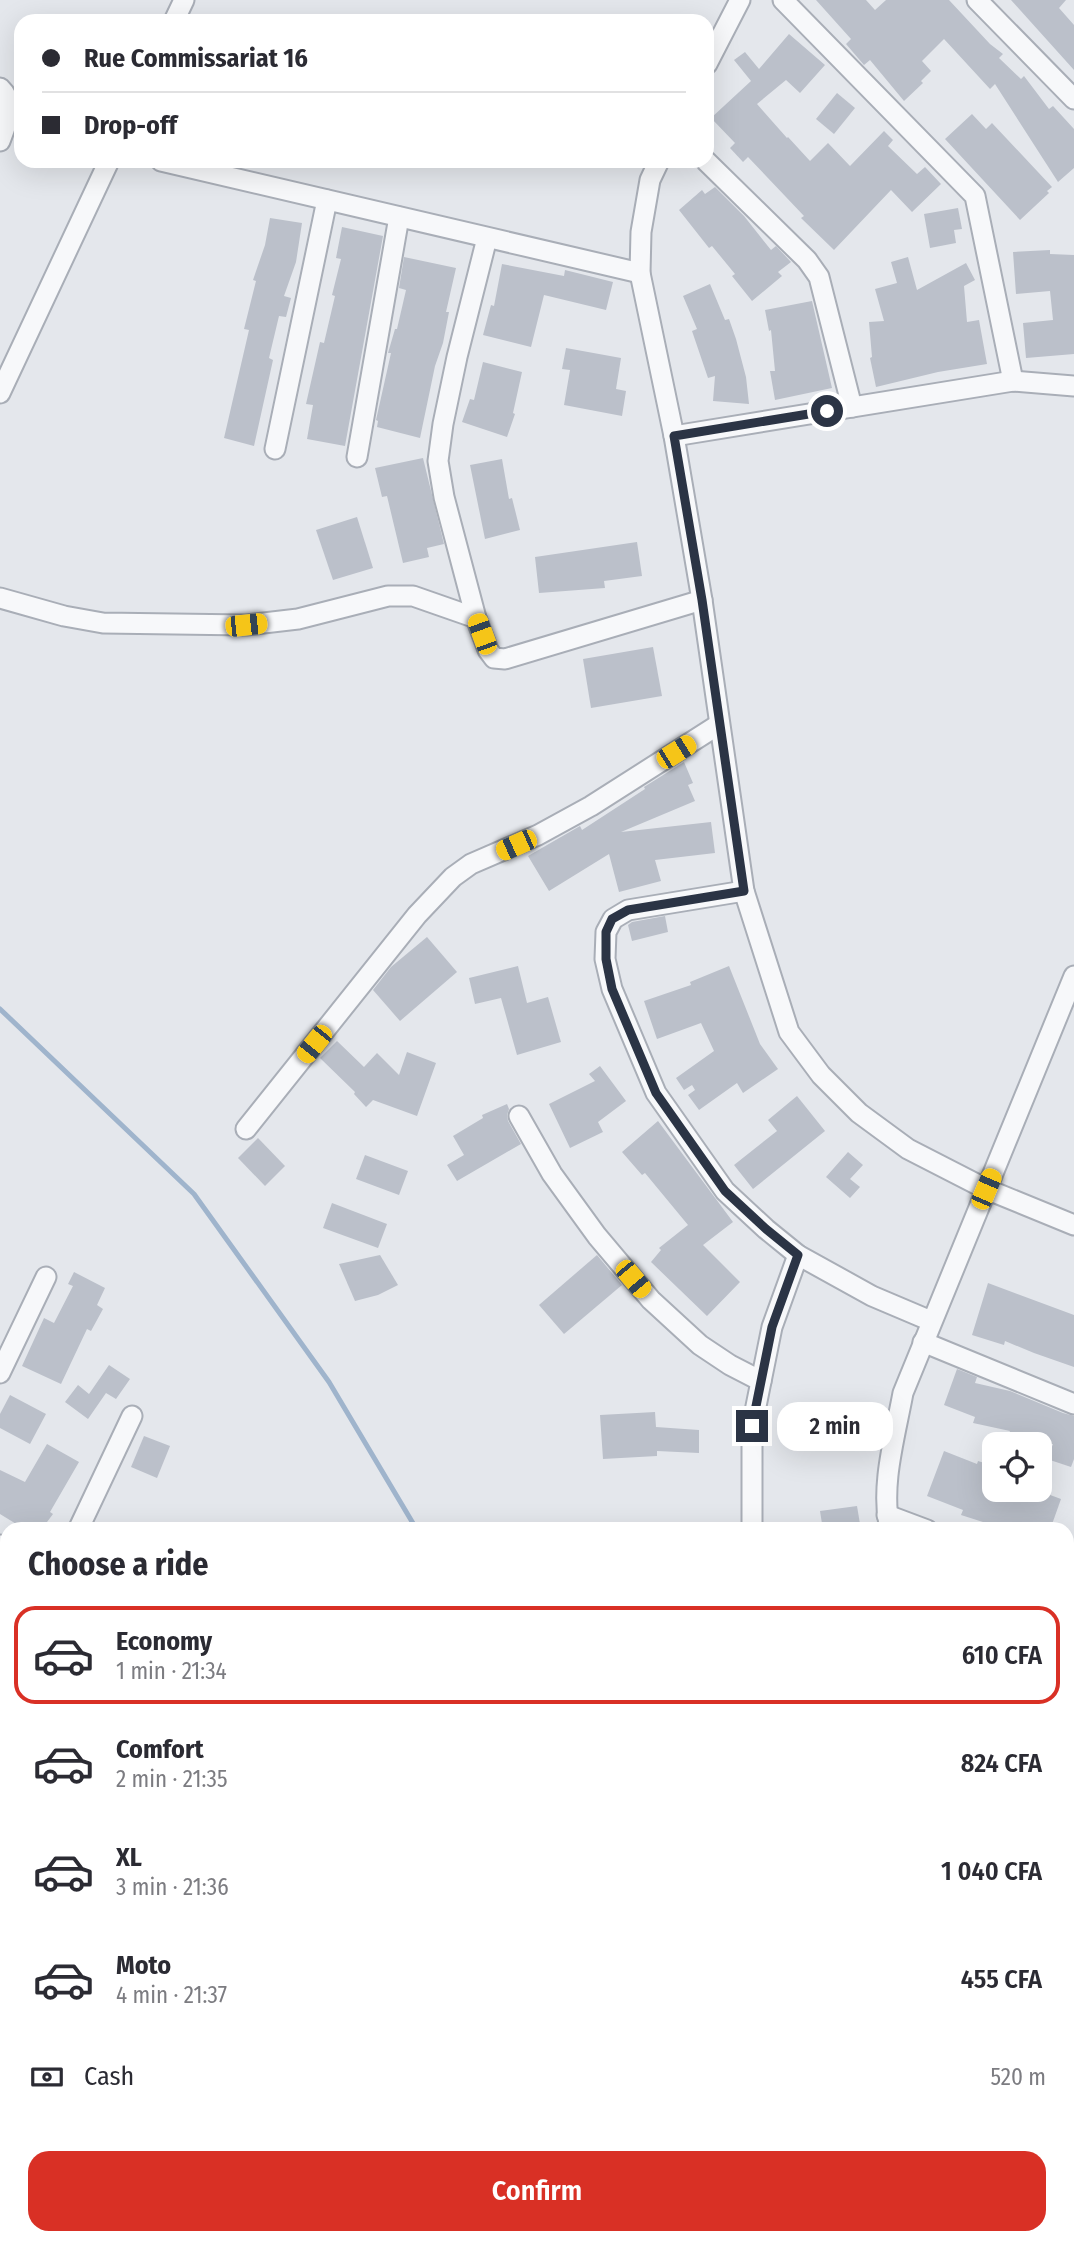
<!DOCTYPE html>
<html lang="en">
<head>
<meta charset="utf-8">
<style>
  :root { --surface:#fff; --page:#f2f2f3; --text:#2b2b33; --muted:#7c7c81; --line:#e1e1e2; --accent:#d93025 }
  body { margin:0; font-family:"Fira Sans Condensed",sans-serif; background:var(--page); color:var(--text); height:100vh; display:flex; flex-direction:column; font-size:26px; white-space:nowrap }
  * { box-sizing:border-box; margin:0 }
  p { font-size:23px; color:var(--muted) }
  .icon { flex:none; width:38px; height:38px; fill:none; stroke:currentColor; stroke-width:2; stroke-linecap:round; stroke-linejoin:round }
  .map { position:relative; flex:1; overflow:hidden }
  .details { position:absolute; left:0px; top:1522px; width:1074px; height:723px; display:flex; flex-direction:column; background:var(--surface); border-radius:21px 21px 0 0; box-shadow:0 7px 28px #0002 }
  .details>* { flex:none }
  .top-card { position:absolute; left:14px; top:14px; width:700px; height:154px; border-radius:21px; box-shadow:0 7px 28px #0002; display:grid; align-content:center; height:154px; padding:0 28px; background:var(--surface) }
  .tools { position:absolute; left:982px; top:1432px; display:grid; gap:14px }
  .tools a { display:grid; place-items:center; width:70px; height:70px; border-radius:14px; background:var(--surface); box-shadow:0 7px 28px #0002; font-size:35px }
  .end { position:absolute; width:32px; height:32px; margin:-16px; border:9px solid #2b3445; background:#fff; box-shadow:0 0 0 4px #fff }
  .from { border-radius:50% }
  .bubble { position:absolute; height:49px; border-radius:21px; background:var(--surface); box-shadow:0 7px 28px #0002; font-size:23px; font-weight:600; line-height:49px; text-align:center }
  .car { position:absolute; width:21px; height:42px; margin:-21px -10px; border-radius:9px; box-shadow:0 0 5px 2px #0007; background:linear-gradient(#f5c518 24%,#345 0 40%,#f5c518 0 76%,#345 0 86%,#f5c518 0) }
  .top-card b { display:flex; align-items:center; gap:24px; height:66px; font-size:26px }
  .top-card b+b { border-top:2px solid var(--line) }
  .top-card i { width:18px; height:18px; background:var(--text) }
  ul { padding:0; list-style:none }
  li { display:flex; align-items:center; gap:21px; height:98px; margin:0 14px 10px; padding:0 14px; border:4px solid transparent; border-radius:21px }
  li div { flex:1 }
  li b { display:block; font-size:26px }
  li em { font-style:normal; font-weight:600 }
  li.active { border-color:var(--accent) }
  li>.icon { width:63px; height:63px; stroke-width:1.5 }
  h2 { padding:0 28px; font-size:32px; line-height:84px }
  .pay { display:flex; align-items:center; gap:18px; height:77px; padding:0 28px; font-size:26px }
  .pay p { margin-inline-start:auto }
  .cta { display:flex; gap:14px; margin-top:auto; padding:14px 28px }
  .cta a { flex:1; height:80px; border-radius:21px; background:var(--accent); color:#fff; font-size:28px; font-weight:600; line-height:80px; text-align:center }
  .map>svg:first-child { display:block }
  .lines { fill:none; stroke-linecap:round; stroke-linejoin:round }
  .stream { stroke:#9fb4cc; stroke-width:5 }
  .building { fill:#bbc0ca }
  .minor-casing { stroke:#a9aeb7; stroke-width:23 }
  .path { stroke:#c2c5cb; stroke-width:3.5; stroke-dasharray:5 5; stroke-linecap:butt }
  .minor { stroke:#f7f8fa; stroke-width:19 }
  .route { stroke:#2b3445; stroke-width:9 }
</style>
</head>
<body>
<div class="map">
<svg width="1074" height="2244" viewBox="0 0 1074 2244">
  <rect width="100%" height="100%" fill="#e4e7ec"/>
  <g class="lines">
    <g class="stream">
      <polyline points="0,1009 194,1194 329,1382 417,1530"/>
      <polyline points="1055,2238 1067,2244"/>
    </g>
  </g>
  <g class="building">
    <polygon points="816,0 866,0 875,10 886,0 949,0 990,44 1003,54 999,58 1021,79 1024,76 1049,109 1053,106 1074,129 1074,168 1058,182 995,84 990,89 944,39 922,61 931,71 921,81 923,83 904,101 870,60 864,65 846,44 851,39"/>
    <polygon points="1011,0 1066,0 1059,8 1074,25 1074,70"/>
    <polygon points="789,34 825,65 800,93 786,80 757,104 787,138 788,137 810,161 828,143 850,166 884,131 893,140 888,146 917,174 925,167 941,184 912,212 891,190 834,250 801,218 804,216 748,157 743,162 730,148 735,143 711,118 751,81 734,60 745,52 759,69"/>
    <polygon points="837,93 855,108 834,134 816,119"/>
    <polygon points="972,114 986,129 992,123 1052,187 1047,191 1049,193 1020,220 945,139"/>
    <polygon points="715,187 744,216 771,250 776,246 791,262 778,272 782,276 752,301 732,276 735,274 712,246 709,248 679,210 702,190 705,194"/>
    <polygon points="958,208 962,229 954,230 956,243 930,248 924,214"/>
    <polygon points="270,218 302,223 296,262 284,296 291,298 286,317 279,316 269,358 273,360 254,446 224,438 249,330 244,329 256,281 253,280 265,245"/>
    <polygon points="342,227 383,236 345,446 307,439 313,405 306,404 320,342 324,343 335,296 332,295 341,259 336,258"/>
    <polygon points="1050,250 1050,254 1074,255 1074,354 1026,358 1023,323 1053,320 1050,291 1016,294 1013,252"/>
    <polygon points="404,257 456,268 446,312 449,312 443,343 435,366 420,438 377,427 378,421 376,420 391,353 388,353 395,329 397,329 406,290 399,288"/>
    <polygon points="908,257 917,290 966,263 975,280 964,286 967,322 979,320 987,364 938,372 876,387 870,358 872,357 869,322 884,321 875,289 897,283 891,262"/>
    <polygon points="502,264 564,276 565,270 613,282 606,310 544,295 531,347 483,335 491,305 494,306"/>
    <polygon points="710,284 725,320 729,319 736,339 746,377 749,404 713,401 715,376 708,378 692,331 697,329 683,296"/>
    <polygon points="812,301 832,388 775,400 770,371 775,371 771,330 769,331 765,310"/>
    <polygon points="566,348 621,358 616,389 626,391 622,416 564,405 570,370 562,369"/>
    <polygon points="483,362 522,372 513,413 515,414 507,437 462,422 470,399 474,400"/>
    <polygon points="423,458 444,544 427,548 429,557 403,563 387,496 382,497 375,468"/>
    <polygon points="502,459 509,499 512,498 520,530 485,539 470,465"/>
    <polygon points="357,517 373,568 333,580 316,530"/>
    <polygon points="637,542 642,576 604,581 605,588 539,593 535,557"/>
    <polygon points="653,647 662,696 591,708 583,659"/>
    <polygon points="684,762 693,783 688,785 695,801 621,832 711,822 715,853 655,860 661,881 619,892 609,854 549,891 528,856 580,826 582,830 645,789 644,787"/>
    <polygon points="665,916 668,932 632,941 628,925 632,922"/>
    <polygon points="427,937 457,972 400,1021 373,990 391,967"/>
    <polygon points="518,966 527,1003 548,997 561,1042 517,1055 501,998 475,1004 469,978"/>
    <polygon points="729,966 760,1044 778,1069 743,1093 737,1083 699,1110 688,1095 695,1090 692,1085 684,1090 676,1078 714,1051 701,1023 657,1039 644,1001 691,985 690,982"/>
    <polygon points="337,1041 364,1067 377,1053 399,1075 407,1052 436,1063 417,1116 373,1100 366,1107 354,1094 355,1092 320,1058"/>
    <polygon points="600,1066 626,1101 598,1122 603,1132 570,1148 549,1104 595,1081 589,1074"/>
    <polygon points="797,1096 825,1131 753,1189 734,1165 777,1131 768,1120"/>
    <polygon points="507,1104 509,1109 507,1115 508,1121 521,1144 457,1181 447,1165 464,1155 453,1136 483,1118 482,1115"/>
    <polygon points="658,1121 733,1222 703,1245 740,1282 707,1316 651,1262 661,1250 659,1248 688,1225 645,1173 642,1175 622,1152"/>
    <polygon points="258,1138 285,1166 265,1186 238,1158"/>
    <polygon points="848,1152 863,1165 850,1179 860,1187 850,1198 826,1177"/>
    <polygon points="365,1155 408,1171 399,1195 356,1179"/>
    <polygon points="332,1203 387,1224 378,1248 323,1228"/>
    <polygon points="380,1255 398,1285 378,1295 355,1301 339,1264"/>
    <polygon points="597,1255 622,1285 564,1334 539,1305"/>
    <polygon points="74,1272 105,1288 97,1305 103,1309 91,1331 87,1329 61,1384 22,1366 44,1318 54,1323 73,1286 68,1284"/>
    <polygon points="988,1283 1074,1315 1074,1367 1034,1353 1005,1341 1004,1345 972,1335"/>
    <polygon points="109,1365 130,1379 116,1399 106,1393 88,1419 65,1402 78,1385 89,1394"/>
    <polygon points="957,1369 977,1377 975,1383 1010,1391 1063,1413 1074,1416 1074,1459 1071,1467 1047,1459 1053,1444 1023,1444 1008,1436 1010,1431 973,1423 975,1417 944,1405"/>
    <polygon points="10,1395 46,1414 30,1444 0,1428 0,1414"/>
    <polygon points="655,1412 656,1427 699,1430 699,1453 657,1451 657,1456 603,1459 600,1415"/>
    <polygon points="144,1436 170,1446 157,1478 131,1467"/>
    <polygon points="47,1444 79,1462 50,1512 53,1514 41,1530 26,1530 0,1514 0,1470 25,1482"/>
    <polygon points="944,1451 977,1464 978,1461 994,1466 994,1489 1034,1489 1061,1499 1050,1530 1008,1530 961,1515 963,1510 927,1496"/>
    <polygon points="857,1506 861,1530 823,1530 820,1511"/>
  </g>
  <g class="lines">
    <g class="minor-casing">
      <g id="minor">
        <polyline points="783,0 975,196 1013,381"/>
        <polyline points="977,0 1074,99"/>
        <polyline points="174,21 184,0"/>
        <polyline points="707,64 740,0"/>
        <path d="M 0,88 C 16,103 7,123 0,141"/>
        <polyline points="161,161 640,273"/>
        <polyline points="659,161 650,180 641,232 640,273 674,436 702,600 744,891 789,1032 821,1075 859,1113 908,1149 986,1189 1074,1225"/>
        <polyline points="706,161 807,260 819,277 852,407"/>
        <polyline points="487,238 457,357 443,424 438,461 444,497 476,618 488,650 494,658 505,659 702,600"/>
        <polyline points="0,393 109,161"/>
        <polyline points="674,436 1013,381 1074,386"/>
        <polyline points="275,449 327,200"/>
        <polyline points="357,457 399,217"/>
        <polyline points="0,598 64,616 103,623 246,625 298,619 388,596 413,596 476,618"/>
        <polyline points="744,891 628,910 613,919 606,932 605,959 612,989 656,1093 725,1191 766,1229 798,1255 872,1296 931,1321"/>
        <polyline points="519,1116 552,1174 597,1236 651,1300 700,1345 730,1365 761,1381"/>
        <polyline points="246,1129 417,915 453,877 471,864 538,835 591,806 718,725"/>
        <polyline points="923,1342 1074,1404"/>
        <polyline points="0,1373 46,1277"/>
        <polyline points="887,1515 927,1530"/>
        <polyline points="78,1530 132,1416"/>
        <polyline points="752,1530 752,1426 772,1327 798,1255"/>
        <path d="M 890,1530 C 880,1486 895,1437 903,1393 L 1074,976"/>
        <polyline points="0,1545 7,1548"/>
        <polyline points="1068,1587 1074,1590"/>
        <polyline points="0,1694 7,1680"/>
        <polyline points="1068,1743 1074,1746"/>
        <polyline points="1068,1880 1074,1891"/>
        <polyline points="1068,2001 1074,1997"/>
        <polyline points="242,2238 251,2244"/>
        <polyline points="689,2238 691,2244"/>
        <polyline points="406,2244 409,2238"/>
      </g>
    </g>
    <polyline class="path" points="0,2101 7,2105"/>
    <use href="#minor" class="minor"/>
  </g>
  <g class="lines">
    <polyline class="route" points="752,1426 772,1327 798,1255 766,1229 725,1191 656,1093 612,989 606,959 606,932 612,919 628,910 744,891 702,600 674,436 827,411"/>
  </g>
</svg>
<div class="tools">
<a><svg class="icon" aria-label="locate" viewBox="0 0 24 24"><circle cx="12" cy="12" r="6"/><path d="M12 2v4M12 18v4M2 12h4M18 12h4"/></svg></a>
</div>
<i class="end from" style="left:827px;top:411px"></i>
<i class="end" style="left:752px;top:1426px"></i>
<div class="bubble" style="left:777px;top:1402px;width:116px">2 min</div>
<i class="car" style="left:246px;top:625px;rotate:84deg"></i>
<i class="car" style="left:482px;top:634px;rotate:340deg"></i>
<i class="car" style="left:676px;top:752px;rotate:58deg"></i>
<i class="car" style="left:516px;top:845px;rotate:246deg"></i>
<i class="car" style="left:314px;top:1044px;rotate:219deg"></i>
<i class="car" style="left:986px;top:1189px;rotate:23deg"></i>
<i class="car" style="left:633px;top:1279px;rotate:140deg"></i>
<div class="top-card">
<b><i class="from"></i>Rue Commissariat 16</b>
<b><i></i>Drop-off</b>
</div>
<section class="details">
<h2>Choose a ride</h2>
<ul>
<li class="active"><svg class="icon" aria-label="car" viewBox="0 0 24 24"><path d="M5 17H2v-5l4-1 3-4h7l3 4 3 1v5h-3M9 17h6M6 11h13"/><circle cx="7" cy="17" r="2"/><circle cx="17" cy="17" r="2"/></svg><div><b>Economy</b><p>1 min · 21:34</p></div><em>610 CFA</em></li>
<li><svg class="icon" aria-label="car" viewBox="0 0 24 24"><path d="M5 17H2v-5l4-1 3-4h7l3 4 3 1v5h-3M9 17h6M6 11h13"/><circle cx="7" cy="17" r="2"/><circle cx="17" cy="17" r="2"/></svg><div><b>Comfort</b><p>2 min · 21:35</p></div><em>824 CFA</em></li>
<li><svg class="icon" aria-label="car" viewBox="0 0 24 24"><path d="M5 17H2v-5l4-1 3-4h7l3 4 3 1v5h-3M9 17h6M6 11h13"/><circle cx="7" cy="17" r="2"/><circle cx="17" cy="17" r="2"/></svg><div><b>XL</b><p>3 min · 21:36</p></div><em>1 040 CFA</em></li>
<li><svg class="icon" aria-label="car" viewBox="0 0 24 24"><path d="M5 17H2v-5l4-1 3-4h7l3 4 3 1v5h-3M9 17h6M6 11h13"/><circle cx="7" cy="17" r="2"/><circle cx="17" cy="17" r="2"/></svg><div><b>Moto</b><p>4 min · 21:37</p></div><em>455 CFA</em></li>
</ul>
<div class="pay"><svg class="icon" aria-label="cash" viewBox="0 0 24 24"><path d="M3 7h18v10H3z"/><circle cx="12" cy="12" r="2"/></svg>Cash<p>520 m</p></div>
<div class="cta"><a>Confirm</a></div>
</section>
</div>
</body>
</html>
